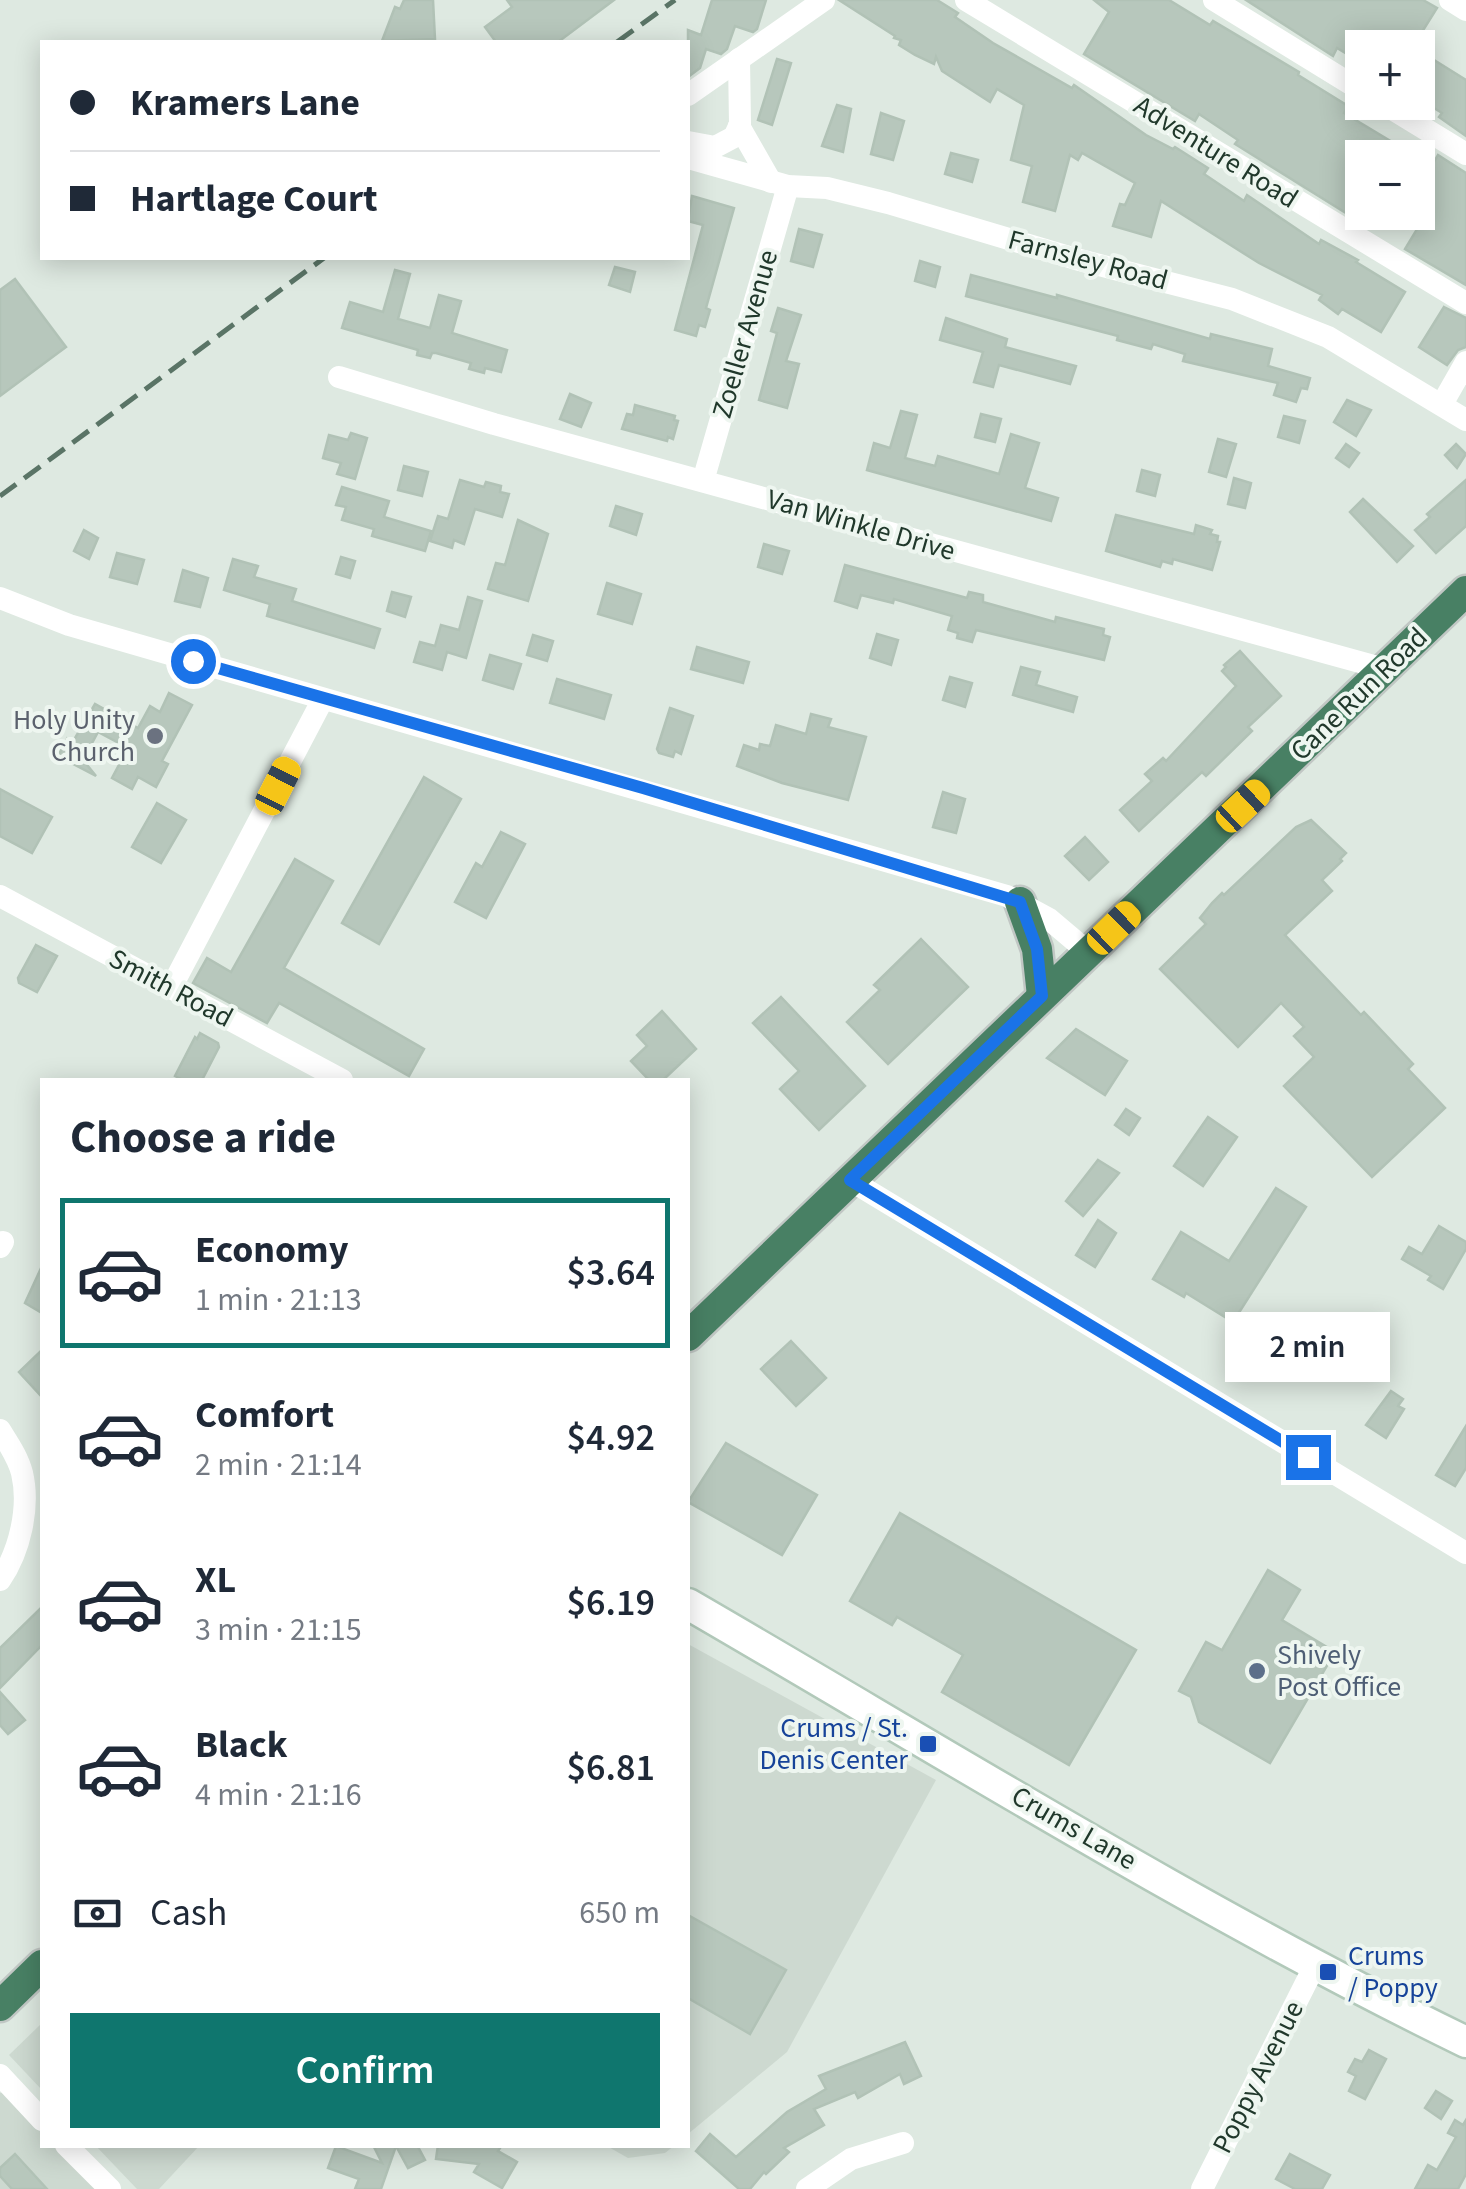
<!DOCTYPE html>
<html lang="en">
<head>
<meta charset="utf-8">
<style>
  :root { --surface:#fff; --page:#f6f6f7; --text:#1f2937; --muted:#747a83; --line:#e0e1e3; --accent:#0f766e }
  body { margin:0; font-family:"Source Sans 3",sans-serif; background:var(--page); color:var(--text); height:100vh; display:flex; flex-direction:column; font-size:38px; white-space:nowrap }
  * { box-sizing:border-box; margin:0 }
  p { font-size:32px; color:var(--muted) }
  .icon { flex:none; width:55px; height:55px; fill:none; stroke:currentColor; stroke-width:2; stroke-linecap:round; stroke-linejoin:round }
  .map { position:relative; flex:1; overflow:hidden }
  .details { position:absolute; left:40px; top:1078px; width:650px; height:1070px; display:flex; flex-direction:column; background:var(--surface); border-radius:0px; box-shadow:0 5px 25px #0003 }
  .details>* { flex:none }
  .top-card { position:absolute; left:40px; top:40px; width:650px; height:220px; border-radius:0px; box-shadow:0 5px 25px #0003; display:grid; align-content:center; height:220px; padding:0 30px; background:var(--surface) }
  .fabs { position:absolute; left:1345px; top:30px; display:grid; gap:20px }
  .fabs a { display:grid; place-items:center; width:90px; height:90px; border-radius:0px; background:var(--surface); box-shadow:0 5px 25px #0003; font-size:50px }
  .end { position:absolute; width:45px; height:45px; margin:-22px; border:12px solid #1a73e8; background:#fff; box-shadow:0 0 0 5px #fff }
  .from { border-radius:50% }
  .bubble { position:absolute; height:70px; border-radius:0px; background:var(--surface); box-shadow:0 5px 25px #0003; font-size:32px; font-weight:600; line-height:70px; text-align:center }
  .car { position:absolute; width:30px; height:60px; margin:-30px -15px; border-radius:12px; box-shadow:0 0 8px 2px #0007; background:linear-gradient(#f5c518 24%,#345 0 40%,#f5c518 0 76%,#345 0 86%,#f5c518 0) }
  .top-card b { display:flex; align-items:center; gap:35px; height:95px; font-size:38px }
  .top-card b+b { border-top:2px solid var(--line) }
  .top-card i { width:25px; height:25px; background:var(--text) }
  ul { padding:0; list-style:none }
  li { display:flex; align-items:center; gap:30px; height:150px; margin:0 20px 15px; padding:0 10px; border:5px solid transparent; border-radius:0px }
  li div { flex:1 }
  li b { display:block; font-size:38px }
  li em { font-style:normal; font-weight:600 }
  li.on { border-color:var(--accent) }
  li>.icon { width:90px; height:90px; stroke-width:1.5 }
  h2 { padding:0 30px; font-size:45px; line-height:120px }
  .pay { display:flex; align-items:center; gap:25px; height:110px; padding:0 30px; font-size:38px }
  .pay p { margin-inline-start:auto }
  .button { display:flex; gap:20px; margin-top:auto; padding:20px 30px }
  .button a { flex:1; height:115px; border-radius:0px; background:var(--accent); color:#fff; font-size:40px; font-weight:600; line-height:115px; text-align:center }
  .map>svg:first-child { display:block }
  .built { fill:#cdd9d0 }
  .building { fill:#b7c7bc; stroke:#b1c2b6; stroke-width:2.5 }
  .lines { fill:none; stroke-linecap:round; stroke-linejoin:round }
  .secondary-casing { stroke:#b2c9ba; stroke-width:35 }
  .trunk-casing { stroke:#c1c7c4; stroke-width:35 }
  .minor { stroke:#fff; stroke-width:22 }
  .secondary { stroke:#fff; stroke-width:30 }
  .trunk { stroke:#488064; stroke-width:30 }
  .rail { stroke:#5a7466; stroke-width:5; stroke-dasharray:20 10; stroke-linecap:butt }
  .route { stroke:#1a73e8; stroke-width:12 }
  .worship-dot { fill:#6b7280; stroke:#eef6f0; stroke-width:4 }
  .service-dot { fill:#5c6f8a; stroke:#eef6f0; stroke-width:4 }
  .transit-dot { fill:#1a4fb4; stroke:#eef6f0; stroke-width:4 }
  .labels { text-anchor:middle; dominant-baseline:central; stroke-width:8; stroke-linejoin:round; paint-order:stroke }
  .street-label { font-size:28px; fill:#20382b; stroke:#eef6f0 }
  .worship-label { font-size:28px; fill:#5b616d; stroke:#eef6f0; text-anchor:end }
  .service-label { font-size:28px; fill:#4e5e75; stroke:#eef6f0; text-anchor:start }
  .transit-label { font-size:28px; fill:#164399; stroke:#eef6f0; text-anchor:end }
</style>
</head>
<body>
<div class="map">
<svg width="1466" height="2189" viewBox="0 0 1466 2189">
  <rect width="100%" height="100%" fill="#dee9e1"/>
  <g class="built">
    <polygon points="688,1644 936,1780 787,2052 688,2134"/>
    <polygon points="42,2023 42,2090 9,2055"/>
    <polygon points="3,2092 42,2131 42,2145 56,2145 101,2189 0,2189 0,2093"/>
    <polygon points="95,2145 200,2145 159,2189 137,2189"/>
    <polygon points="605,2145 675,2145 665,2153 628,2158"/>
  </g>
  <g class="building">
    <polygon points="404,0 433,0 435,39 382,41 395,7 400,9"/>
    <polygon points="507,0 614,0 558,42 496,42 485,27 512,7"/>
    <polygon points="712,0 766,0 757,29 753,32 735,26 727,49 721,54 706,49 700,68 688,77 688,30 701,35"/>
    <polygon points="839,0 937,0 958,13 955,17 993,43 1072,88 1074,85 1146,135 1173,149 1175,147 1208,168 1204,174 1244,201 1247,195 1319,244 1321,240 1358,260 1356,262 1405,292 1381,332 1342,309 1338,314 1319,300 1322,295 1259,263 1161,201 1151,237 1113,226 1120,204 1125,205 1135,183 1082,153 1078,160 1070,155 1055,211 1023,202 1032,166 1011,160 1024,105 997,89 990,102 942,71 936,57 934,64 915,55 899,45 901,40 894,38 895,36"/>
    <polygon points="1094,0 1169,0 1210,25 1213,21 1299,72 1298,75 1348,106 1344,113 1392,142 1383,158 1362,158 1362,223 1235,144 1238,140 1199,114 1195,121 1084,54 1109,12"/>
    <polygon points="1246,0 1423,0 1437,8 1412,48 1362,48 1362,63 1337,48 1333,56"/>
    <polygon points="1418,50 1466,80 1466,136 1439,117 1442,113 1418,98"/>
    <polygon points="777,59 791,63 772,125 758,120"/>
    <polygon points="837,105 851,109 843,152 822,146"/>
    <polygon points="881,113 904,121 893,160 871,154"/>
    <polygon points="951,153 978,160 972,182 945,174"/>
    <polygon points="1438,155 1466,173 1466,285 1405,249 1422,221 1418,217 1418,190"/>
    <polygon points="692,196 734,208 706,308 710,310 705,327 699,325 696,336 675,330 703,225 688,221"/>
    <polygon points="799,229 822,235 813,267 791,261"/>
    <polygon points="920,261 940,267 935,287 915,281"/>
    <polygon points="615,267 635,272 630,292 609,285"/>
    <polygon points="395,270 410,274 398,319 430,328 439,295 461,301 452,333 507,350 501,372 485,368 484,373 469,369 471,363 436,353 432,353 430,358 417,355 418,350 342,328 350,302 383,312"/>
    <polygon points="971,275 1057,298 1057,295 1210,339 1211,334 1272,349 1268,366 1310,378 1307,389 1301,388 1296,402 1274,395 1278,383 1183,361 1185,354 1153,344 1151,349 1117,340 1118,336 966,296"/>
    <polygon points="15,279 66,347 0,396 0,290"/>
    <polygon points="1444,307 1466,318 1466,347 1458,350 1447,365 1419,347"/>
    <polygon points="778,308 801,315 786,361 799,364 787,408 759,400 777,333 771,331"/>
    <polygon points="946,318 1007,339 1005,347 1076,366 1070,384 999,365 993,387 974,382 983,352 940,340"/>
    <polygon points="570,394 591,403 581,427 560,419"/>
    <polygon points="1347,400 1371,410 1356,436 1334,422"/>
    <polygon points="635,405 675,416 674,420 678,421 673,439 668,437 667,441 622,429 627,414 633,415"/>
    <polygon points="901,411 917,415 905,458 935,466 938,456 999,474 1011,434 1039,443 1025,488 1058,498 1051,521 867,470 874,443 890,448"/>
    <polygon points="981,414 1001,419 995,442 975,437"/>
    <polygon points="1284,416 1305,421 1299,443 1278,437"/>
    <polygon points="351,433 367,438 355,479 337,474 341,463 323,458 329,435 348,440"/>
    <polygon points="1218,439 1236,444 1226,477 1209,472"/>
    <polygon points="1346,444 1359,453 1349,467 1336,458"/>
    <polygon points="1456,444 1466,454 1457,468 1445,455"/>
    <polygon points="404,466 428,472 422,496 398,490"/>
    <polygon points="1142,470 1160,475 1155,496 1137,491"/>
    <polygon points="1234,478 1251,483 1245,508 1228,504"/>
    <polygon points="460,480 484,487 486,482 501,486 500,492 509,494 502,517 475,509 464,544 454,540 452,548 430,541 438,516 448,519"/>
    <polygon points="1466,480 1466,526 1436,553 1415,530 1430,517 1427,514"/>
    <polygon points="342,487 389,501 384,517 431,531 425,551 372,536 374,529 342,520 346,507 336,505"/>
    <polygon points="1363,499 1413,546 1397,562 1350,512"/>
    <polygon points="616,506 642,514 636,535 610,526"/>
    <polygon points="1116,515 1194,534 1196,525 1212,530 1210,534 1218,536 1217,542 1220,542 1212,570 1173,559 1172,564 1162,561 1160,567 1106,551"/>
    <polygon points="518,520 548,534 528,601 488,589 496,563 505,565"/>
    <polygon points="84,530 98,538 89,559 74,551"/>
    <polygon points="764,544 789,551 782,574 758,567"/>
    <polygon points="117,553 144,560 137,584 110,577"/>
    <polygon points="341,557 355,561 350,578 336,574"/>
    <polygon points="233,559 258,566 254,577 296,589 292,601 380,629 374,648 267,616 270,604 224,590"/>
    <polygon points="845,565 967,598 969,592 983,595 983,602 1055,622 1056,617 1104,629 1103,635 1110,637 1104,660 976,630 972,642 957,638 958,633 948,630 952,616 894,599 893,603 861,595 857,608 835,601"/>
    <polygon points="183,570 208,578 200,607 175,601"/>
    <polygon points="607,583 641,594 632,624 598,614"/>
    <polygon points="392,592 411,597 405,617 387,611"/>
    <polygon points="468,597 482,601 466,658 447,652 442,670 414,662 420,642 435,646 441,625 459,630"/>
    <polygon points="877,634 898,640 891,665 870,658"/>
    <polygon points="533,635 553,641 547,661 527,655"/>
    <polygon points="697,647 749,662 743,683 691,669"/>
    <polygon points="1240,651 1281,696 1248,727 1252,731 1206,776 1202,772 1139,831 1120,810 1152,781 1145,774 1163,758 1166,761 1236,686 1222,671 1226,667 1224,665"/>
    <polygon points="490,655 521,664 513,689 483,680"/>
    <polygon points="1021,667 1040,672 1036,685 1077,697 1073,712 1013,695"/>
    <polygon points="950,677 972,683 965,707 943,700"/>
    <polygon points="557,679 611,695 604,719 550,703"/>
    <polygon points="169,693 192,705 162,761 168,764 156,787 138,777 132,789 112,778 128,748 98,732 83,760 96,776 58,756 67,739 71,745 95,704 138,728 150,706 160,712"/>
    <polygon points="670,708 693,716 681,754 675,751 673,757 659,753 657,749"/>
    <polygon points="811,714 831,719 828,727 866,737 848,800 782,783 737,766 744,745 759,750 760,744 770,746 776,725 806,734"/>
    <polygon points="424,777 461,799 379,944 342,923"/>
    <polygon points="0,789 52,817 32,853 0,836"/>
    <polygon points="943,792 965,799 956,833 933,827"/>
    <polygon points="157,803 186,820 161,863 132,847"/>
    <polygon points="1311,820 1346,853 1340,859 1342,861 1322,880 1332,891 1285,935 1361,1015 1364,1012 1413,1064 1408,1069 1445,1108 1372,1177 1284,1086 1314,1057 1294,1036 1304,1027 1281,1003 1238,1047 1160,969 1206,924 1200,918 1212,903 1222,893 1224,895 1296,827"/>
    <polygon points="501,832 525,844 486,918 455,902 476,863 482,867"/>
    <polygon points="1085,837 1108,862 1089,880 1065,856"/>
    <polygon points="295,859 333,881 284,968 424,1049 409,1076 279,1003 267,1023 193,983 207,958 231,972"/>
    <polygon points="921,939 968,987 888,1064 847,1022 880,990 874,985"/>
    <polygon points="36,945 57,956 37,992 19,983 18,978"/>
    <polygon points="781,997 865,1086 819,1130 780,1089 799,1071 753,1023"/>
    <polygon points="662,1011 696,1049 663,1080 649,1080 631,1061 647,1046 637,1035"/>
    <polygon points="1076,1029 1127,1061 1105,1095 1047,1058"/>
    <polygon points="200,1033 218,1043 219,1047 202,1080 183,1080 175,1076 195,1037 197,1039"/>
    <polygon points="1126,1109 1140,1118 1129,1135 1115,1125"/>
    <polygon points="1208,1117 1237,1137 1203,1186 1174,1166"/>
    <polygon points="1098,1160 1119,1173 1083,1216 1066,1201"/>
    <polygon points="1276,1188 1306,1207 1233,1322 1186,1293 1184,1297 1153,1279 1181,1232 1229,1261"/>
    <polygon points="1098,1220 1116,1233 1095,1267 1076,1255"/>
    <polygon points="1439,1226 1466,1242 1466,1249 1443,1289 1428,1280 1431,1276 1402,1259 1409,1247 1422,1254"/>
    <polygon points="42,1266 42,1313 25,1303"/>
    <polygon points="791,1341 826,1378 796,1406 761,1369"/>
    <polygon points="42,1350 42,1397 19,1372"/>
    <polygon points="1391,1391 1403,1399 1398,1406 1404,1409 1386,1438 1366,1425"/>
    <polygon points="1466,1426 1466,1468 1455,1486 1436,1475"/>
    <polygon points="726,1443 817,1495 782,1555 688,1502"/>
    <polygon points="900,1513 1136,1650 1069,1765 942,1692 963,1655 897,1617 892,1625 850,1601"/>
    <polygon points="1268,1570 1300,1590 1282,1620 1335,1652 1270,1763 1199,1722 1191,1697 1179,1691 1206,1642 1222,1650"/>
    <polygon points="42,1607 42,1645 0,1688 0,1648"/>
    <polygon points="0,1692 25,1720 8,1734 0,1725"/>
    <polygon points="688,1915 786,1970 750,2034 688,1998"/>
    <polygon points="905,2042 921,2076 904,2084 900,2074 858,2098 855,2092 814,2109 824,2125 784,2148 789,2152 766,2174 764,2172 750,2189 739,2189 696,2151 710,2134 736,2157 787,2112 826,2089 819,2076"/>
    <polygon points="1369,2050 1386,2059 1365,2099 1349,2091 1356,2076 1348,2072 1355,2059 1362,2062"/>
    <polygon points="1436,2091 1452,2101 1441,2119 1425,2108"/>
    <polygon points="1455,2120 1463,2125 1466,2120 1466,2174 1458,2189 1415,2189 1428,2165 1437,2170 1456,2137 1448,2133"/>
    <polygon points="373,2145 417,2145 425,2160 408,2168 396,2146 381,2189 355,2189 359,2179 328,2168 336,2146 382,2163"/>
    <polygon points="438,2145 502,2145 498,2151 517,2162 502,2188 474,2172 479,2164 436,2159"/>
    <polygon points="15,2154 47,2189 12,2189 0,2176 0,2168"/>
    <polygon points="1290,2154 1330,2175 1322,2189 1295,2189 1276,2179"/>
  </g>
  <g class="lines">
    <g class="secondary-casing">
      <path id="secondary" d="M 688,1604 C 945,1753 1199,1912 1466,2042"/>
    </g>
    <g class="trunk-casing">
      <g id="trunk">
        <polyline points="1020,902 1037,949 1042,996"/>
        <polyline points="688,1336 1466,591"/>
        <polyline points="0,2006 42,1965"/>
      </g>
    </g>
    <g class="minor">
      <polyline points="966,0 1466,303"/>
      <polyline points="1214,0 1362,91"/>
      <polyline points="1450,0 1466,10"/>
      <polyline points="688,95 824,0"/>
      <polyline points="1381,102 1466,154"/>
      <polyline points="739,126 771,182"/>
      <polyline points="688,142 715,147 734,137 740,124 739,59"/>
      <polyline points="688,158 788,186 827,188 888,203 1076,259 1232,299 1328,337 1466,420"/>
      <polyline points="339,377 494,424 1385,669"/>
      <polyline points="1442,404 1466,362"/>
      <polyline points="703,481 788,186"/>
      <polyline points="0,598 69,625 1007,896 1049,919 1088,952"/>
      <polyline points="0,896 342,1080"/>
      <polyline points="171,988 323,699"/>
      <polyline points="850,1180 1466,1553"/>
      <polyline points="0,1247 3,1242"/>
      <path d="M 0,1430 C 8,1443 18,1457 22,1473 C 30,1507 20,1551 0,1580"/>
      <polyline points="0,2075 42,2120"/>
      <polyline points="66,2145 110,2189"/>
      <polyline points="807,2189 851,2159 903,2143"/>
      <polyline points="1202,2189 1315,1965"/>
    </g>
    <use href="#secondary" class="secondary"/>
    <use href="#trunk" class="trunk"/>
    <g class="rail">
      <polyline points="617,42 675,0"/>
      <polyline points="0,496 324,258"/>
    </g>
  </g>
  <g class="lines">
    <polyline class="route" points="193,661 643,788 1020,902 1037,949 1042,996 850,1180 1308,1457"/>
  </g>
  <circle class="worship-dot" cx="155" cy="736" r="10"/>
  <circle class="service-dot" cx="1257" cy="1671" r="10"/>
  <g class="transit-dot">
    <rect x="918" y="1734" width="20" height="20" rx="5"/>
    <rect x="1318" y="1962" width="20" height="20" rx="5"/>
  </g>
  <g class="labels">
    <g class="street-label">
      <text transform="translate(1216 152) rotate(32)">Adventure Road</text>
      <text transform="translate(1088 260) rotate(15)">Farnsley Road</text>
      <text transform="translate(745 334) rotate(-74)">Zoeller Avenue</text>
      <text transform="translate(861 525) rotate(16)">Van Winkle Drive</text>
      <text transform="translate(1359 694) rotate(-44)">Cane Run Road</text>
      <text transform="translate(171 988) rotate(28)">Smith Road</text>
      <text transform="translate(1074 1828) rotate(30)">Crums Lane</text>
      <text transform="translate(1258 2077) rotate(-63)">Poppy Avenue</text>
    </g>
    <g class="worship-label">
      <text x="135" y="720">Holy Unity<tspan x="135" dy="32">Church</tspan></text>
    </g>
    <g class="service-label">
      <text x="1277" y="1655">Shively<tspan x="1277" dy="32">Post Office</tspan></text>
    </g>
    <g class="transit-label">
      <text x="908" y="1728">Crums / St.<tspan x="908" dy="32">Denis Center</tspan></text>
      <text x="1348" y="1956" text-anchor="start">Crums<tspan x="1348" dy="32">/ Poppy</tspan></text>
    </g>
  </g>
</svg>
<div class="fabs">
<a>+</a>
<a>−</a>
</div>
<i class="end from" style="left:193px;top:661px"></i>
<i class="end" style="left:1308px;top:1457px"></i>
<div class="bubble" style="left:1225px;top:1312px;width:165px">2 min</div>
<i class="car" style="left:278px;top:786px;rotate:27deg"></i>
<i class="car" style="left:1243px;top:806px;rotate:47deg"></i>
<i class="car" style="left:1114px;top:928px;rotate:46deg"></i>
<div class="top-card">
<b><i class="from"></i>Kramers Lane</b>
<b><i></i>Hartlage Court</b>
</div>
<section class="details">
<h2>Choose a ride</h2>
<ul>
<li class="on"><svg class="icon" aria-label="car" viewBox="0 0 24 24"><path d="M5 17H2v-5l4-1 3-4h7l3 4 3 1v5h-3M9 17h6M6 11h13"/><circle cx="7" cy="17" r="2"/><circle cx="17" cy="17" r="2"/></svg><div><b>Economy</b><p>1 min · 21:13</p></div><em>$3.64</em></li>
<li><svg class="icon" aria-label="car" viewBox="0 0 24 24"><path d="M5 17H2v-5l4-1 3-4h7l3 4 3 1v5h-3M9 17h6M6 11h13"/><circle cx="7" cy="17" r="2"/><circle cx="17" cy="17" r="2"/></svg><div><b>Comfort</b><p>2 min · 21:14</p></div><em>$4.92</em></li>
<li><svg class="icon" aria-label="car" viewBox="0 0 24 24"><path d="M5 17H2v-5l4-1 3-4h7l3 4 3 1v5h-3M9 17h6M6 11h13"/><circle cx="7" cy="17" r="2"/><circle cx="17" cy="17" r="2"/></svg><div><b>XL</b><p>3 min · 21:15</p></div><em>$6.19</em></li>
<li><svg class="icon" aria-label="car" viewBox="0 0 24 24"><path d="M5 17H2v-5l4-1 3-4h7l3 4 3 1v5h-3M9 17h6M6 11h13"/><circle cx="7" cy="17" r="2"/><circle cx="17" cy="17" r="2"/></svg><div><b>Black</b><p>4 min · 21:16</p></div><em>$6.81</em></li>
</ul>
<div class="pay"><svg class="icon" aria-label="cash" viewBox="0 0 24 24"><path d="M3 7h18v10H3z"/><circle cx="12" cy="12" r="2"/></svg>Cash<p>650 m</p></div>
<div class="button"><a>Confirm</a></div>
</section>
</div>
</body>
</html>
